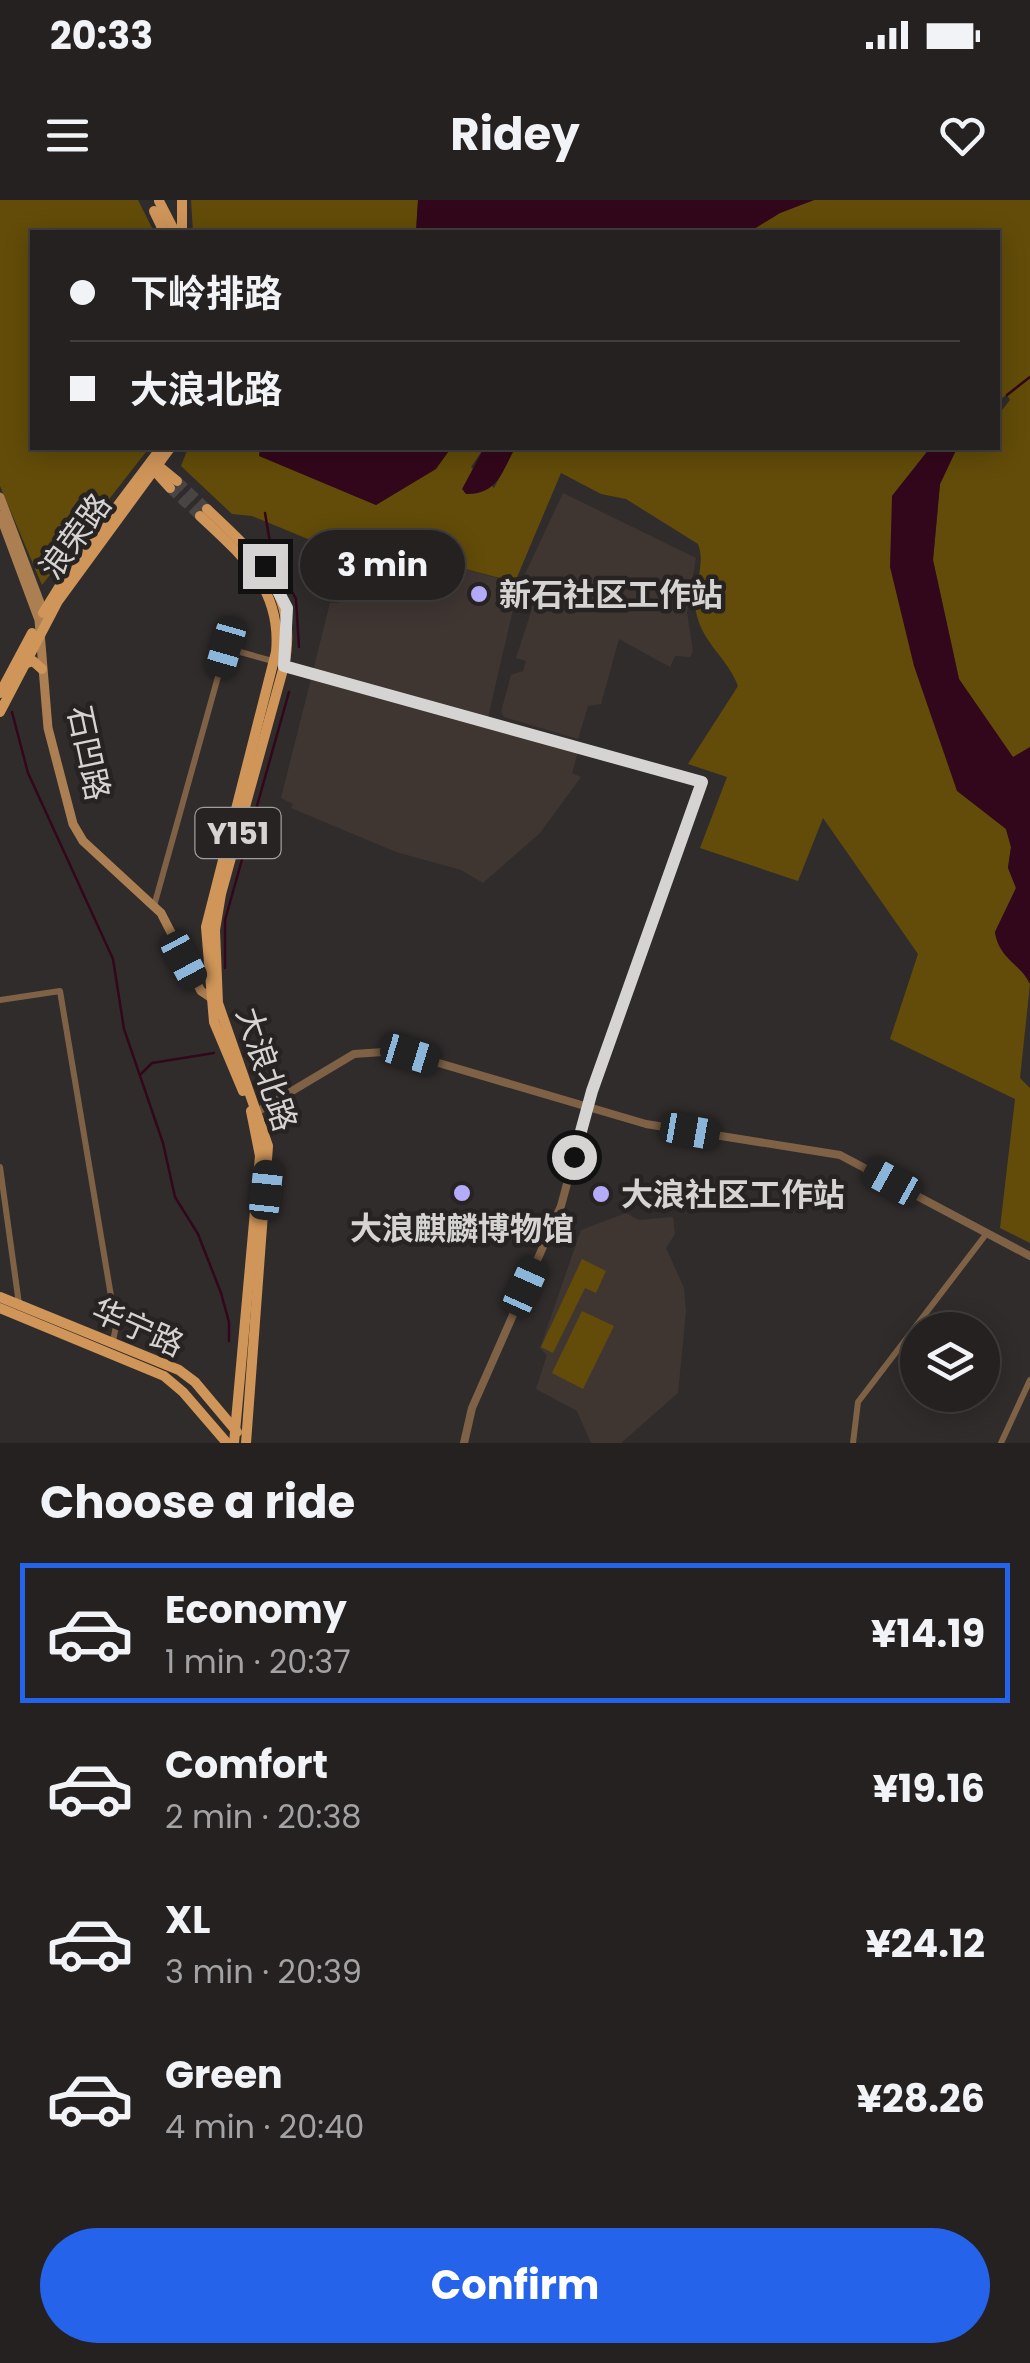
<!DOCTYPE html>
<html lang="en">
<head>
<meta charset="utf-8">
<style>
  :root { --surface:#242120; --page:#302e2d; --text:#f1f3f6; --muted:#a3a3a5; --line:#413e3e; --accent:#2563eb }
  body { margin:0; font-family:Poppins,"Noto Sans SC",sans-serif; background:var(--page); color:var(--text); height:100vh; display:flex; flex-direction:column; font-size:38px; white-space:nowrap }
  * { box-sizing:border-box; margin:0 }
  p { font-size:32px; color:var(--muted) }
  .icon { flex:none; width:55px; height:55px; fill:none; stroke:currentColor; stroke-width:2; stroke-linecap:round; stroke-linejoin:round }
  .map { position:relative; height:1243px; overflow:hidden }
  .panel { display:flex; flex-direction:column; background:var(--surface); flex:1 }
  .panel>* { flex:none }
  .top-card { position:absolute; left:30px; top:30px; width:970px; height:220px; border-radius:0px; box-shadow:0 5px 25px #0003,0 0 0 2px var(--line); display:grid; align-content:center; height:220px; padding:0 40px; background:var(--surface) }
  .tools { position:absolute; left:900px; top:1112px; display:grid; gap:20px }
  .tools a { display:grid; place-items:center; width:100px; height:100px; border-radius:50%; background:var(--surface); box-shadow:0 5px 25px #0003,0 0 0 2px var(--line); font-size:50px }
  .end { position:absolute; width:45px; height:45px; margin:-22px; border:12px solid #d6d4d3; background:#111; box-shadow:0 0 0 5px #111 }
  .from { border-radius:50% }
  .bubble { position:absolute; height:70px; border-radius:35px; background:var(--surface); box-shadow:0 5px 25px #0003,0 0 0 2px var(--line); font-size:32px; font-weight:700; line-height:70px; text-align:center }
  .car { position:absolute; width:30px; height:60px; margin:-30px -15px; border-radius:12px; box-shadow:0 0 8px 2px #0007; background:linear-gradient(#222 24%,#8ab4d8 0 40%,#222 0 76%,#8ab4d8 0 86%,#222 0) }
  .top-card b { display:flex; align-items:center; gap:35px; height:95px; font-size:38px }
  .top-card b+b { border-top:2px solid var(--line) }
  .top-card i { width:25px; height:25px; background:var(--text) }
  ul { padding:0; list-style:none }
  li { display:flex; align-items:center; gap:30px; height:140px; margin:0 20px 15px; padding:0 20px; border:5px solid transparent; border-radius:0px }
  li div { flex:1 }
  li b { display:block; font-size:38px }
  li em { font-style:normal; font-weight:700 }
  li.active { border-color:var(--accent) }
  li>.icon { width:90px; height:90px; stroke-width:1.5 }
  h2 { padding:0 40px; font-size:45px; line-height:120px }
  .cta { display:flex; gap:20px; margin-top:auto; padding:20px 40px }
  .cta a { flex:1; height:115px; border-radius:60px; background:var(--accent); color:#fff; font-size:40px; font-weight:700; line-height:115px; text-align:center }
  .status { display:flex; justify-content:space-between; align-items:center; height:70px; padding:0 50px; background:var(--surface); direction:ltr }
  .status svg { height:28px; fill:currentColor }
  header { display:flex; justify-content:space-between; align-items:center; height:130px; padding:0 40px; background:var(--surface); font-size:45px; font-weight:700 }
  .map>svg:first-child { display:block }
  .built { fill:#3f3632 }
  .green { fill:#634c09 }
  .water { fill:#33071b }
  .lines { fill:none; stroke-linecap:round; stroke-linejoin:round }
  .stream { stroke:#33071b; stroke-width:2.5 }
  .primary-tunnel { stroke:#494544; stroke-width:10; stroke-dasharray:10 5; stroke-linecap:butt }
  .minor { stroke:#7f6246; stroke-width:6 }
  .tertiary { stroke:#7f6246; stroke-width:8 }
  .secondary { stroke:#ac7f52; stroke-width:9 }
  .primary { stroke:#cf9559; stroke-width:10 }
  .route { stroke:#d6d4d3; stroke-width:12 }
  .poi-dot { fill:#b4acf9; stroke:#262322; stroke-width:4 }
  .labels { text-anchor:middle; dominant-baseline:central; stroke-width:9; stroke-linejoin:round; paint-order:stroke }
  .shield { fill:#262322; stroke:#a19f9e; stroke-width:2.5 }
  .shield-label { font-size:30px; font-weight:bold; fill:#d6d4d3 }
  .street-label { font-size:32px; fill:#d6d4d3; stroke:#262322 }
  .poi-label { font-size:32px; font-weight:bold; fill:#d6d4d3; stroke:#262322; text-anchor:start }
</style>
</head>
<body>
<div class="status"><b>20:33</b><svg viewBox="0 0 49 12"><path d="M0 12V9h3v3zM5 12V6h3v6zM10 12V3h3v9zM15 12V0h3v12zM26 1h20v11H26zM47 4h2v5h-2z"/></svg></div>
<header><svg class="icon" aria-label="menu" viewBox="0 0 24 24"><path d="M4 6h16M4 12h16M4 18h16"/></svg>Ridey<svg class="icon" aria-label="heart" viewBox="0 0 24 24"><path d="M12 20l-8-8c-3-5 5-10 8-4 3-6 11-1 8 4z"/></svg></header>
<div class="map">
<svg width="1030" height="1243" viewBox="0 0 1030 1243">
  <rect width="100%" height="100%" fill="#302c2b"/>
  <g class="built">
    <polygon points="563,293 696,358 687,412 693,451 690,457 675,456 670,467 619,439 601,504 588,506 578,539 504,517 501,512 511,475 523,471 526,461 516,458 531,412 514,405 487,522 579,548 572,573 581,577 540,633 483,683 461,670 396,652 291,608 293,604 281,598 330,403 338,403 357,378 366,377 367,363 382,364 407,344 443,363 508,381 507,386 518,389"/>
    <polygon points="626,1013 639,1020 673,1017 675,1034 666,1048 684,1088 686,1111 678,1193 621,1243 591,1243 577,1211 536,1189 547,1155 540,1148 581,1030"/>
  </g>
  <g class="green">
    <polygon points="0,0 138,0 154,32 32,32 32,248 149,248 42,385 0,286"/>
    <polygon points="191,0 418,0 416,32 193,32"/>
    <polygon points="814,0 1030,0 1030,547 1013,558 959,479 933,360 940,284 957,248 998,248 998,215 1010,200 1007,195 998,200 998,32 749,32 780,13"/>
    <path d="M 188,248 L 260,248 L 260,256 L 376,305 L 435,269 L 451,248 L 484,248 L 471,267 L 494,288 L 515,248 L 930,248 L 892,296 L 957,590 L 1006,629 L 1011,647 L 1008,667 L 1016,688 L 995,732 C 999,759 1020,763 1030,784 L 1020,878 L 1030,888 L 1030,1043 L 1000,1028 L 1015,899 L 890,839 L 918,754 L 823,618 L 798,681 L 700,648 L 727,577 L 688,564 L 738,486 C 728,459 704,444 697,416 C 690,393 707,366 698,344 L 626,299 L 601,294 L 561,273 L 515,382 L 443,363 L 407,344 L 382,364 L 367,363 L 366,378 L 357,378 L 344,354 L 252,316 L 232,314 L 181,266 Z"/>
    <polygon points="582,1059 606,1071 596,1093 585,1088 553,1153 541,1147"/>
    <polygon points="582,1111 614,1126 583,1189 552,1173"/>
  </g>
  <g class="water">
    <polygon points="418,0 814,0 780,13 749,32 416,32"/>
    <polygon points="260,248 451,248 436,269 376,305 259,256"/>
    <path d="M 484,248 L 515,248 C 502,272 497,295 466,294 L 462,289 Z"/>
    <path d="M 930,248 L 957,248 L 940,284 L 933,360 L 959,479 L 1013,557 L 1030,547 L 1030,784 C 1020,763 999,759 995,732 L 1016,688 L 1008,668 L 1011,647 L 1006,629 L 957,591 L 914,466 L 890,367 L 892,296 Z"/>
  </g>
  <g class="lines">
    <g class="stream">
      <polyline points="1007,195 1030,177"/>
      <polyline points="265,313 272,354 296,399 299,447"/>
      <polyline points="12,512 28,573 113,759 124,829 163,943 175,997 198,1034 221,1093 229,1122 229,1141"/>
      <polyline points="225,768 225,720 289,492"/>
      <polyline points="141,874 152,863 214,853"/>
    </g>
    <g class="primary-tunnel">
      <polyline points="177,281 207,309"/>
      <polyline points="170,288 200,316"/>
    </g>
    <g class="minor">
      <polyline points="154,706 226,448 702,582"/>
      <polyline points="0,800 60,791 116,1126 113,1141"/>
      <polyline points="0,967 19,1104"/>
      <polyline points="853,1243 858,1202 987,1033"/>
      <polyline points="1001,1243 1030,1180"/>
    </g>
    <g class="tertiary">
      <polyline points="255,913 354,854 398,851 646,924 840,955 1030,1056"/>
      <polyline points="464,1243 472,1208 561,1006 592,891 702,582"/>
    </g>
    <g class="secondary">
      <polyline points="0,297 45,416"/>
      <polyline points="0,315 39,420 48,528 73,624 83,641 161,713 201,791 210,797"/>
    </g>
    <g class="primary">
      <polyline points="159,1 175,32"/>
      <polyline points="154,11 164,32"/>
      <polyline points="182,32 182,0"/>
      <polyline points="155,263 177,281"/>
      <polyline points="152,268 170,288"/>
      <path d="M 207,309 C 256,355 300,393 284,466 L 221,694 L 215,730 L 218,803 L 268,946 L 246,1243"/>
      <path d="M 200,316 C 243,356 282,389 276,452 L 206,727 L 214,822 L 243,891"/>
      <polyline points="43,413 73,365 161,248"/>
      <polyline points="24,464 33,461 42,469"/>
      <polyline points="0,493 32,433"/>
      <polyline points="0,512 58,401 170,248"/>
      <polyline points="0,1097 179,1170 195,1182 237,1232"/>
      <polyline points="0,1108 164,1176 183,1192 227,1243"/>
      <polyline points="234,1243 260,956 251,911"/>
    </g>
  </g>
  <g class="lines">
    <polyline class="route" points="265,366 287,408 284,466 702,582 592,891 574,957"/>
  </g>
  <g class="poi-dot">
    <circle cx="479" cy="394" r="10"/>
    <circle cx="462" cy="993" r="10"/>
    <circle cx="601" cy="994" r="10"/>
  </g>
  <g class="labels">
    <rect class="shield" x="195.5" y="608" width="85" height="50" rx="8"/>
    <g class="shield-label">
      <text x="238" y="633">Y151</text>
    </g>
    <g class="street-label">
      <text transform="translate(75 336) rotate(-54)">浪荣路</text>
      <text transform="translate(89 553) rotate(78)">石凹路</text>
      <text transform="translate(267 869) rotate(72)">大浪北路</text>
      <text transform="translate(138 1127) rotate(24)">华宁路</text>
    </g>
    <g class="poi-label">
      <text x="499" y="394">新石社区工作站</text>
      <text x="621" y="994">大浪社区工作站</text>
      <text x="462" y="1028" text-anchor="middle">大浪麒麟博物馆</text>
    </g>
  </g>
</svg>
<div class="tools">
<a><svg class="icon" aria-label="layers" viewBox="0 0 24 24"><path d="M12 4l9 5-9 5-9-5zM3 14l9 5 9-5"/></svg></a>
</div>
<i class="end from" style="left:574px;top:957px"></i>
<i class="end" style="left:265px;top:366px"></i>
<div class="bubble" style="left:300px;top:330px;width:165px">3 min</div>
<i class="car" style="left:226px;top:448px;rotate:196deg"></i>
<i class="car" style="left:184px;top:760px;rotate:152deg"></i>
<i class="car" style="left:410px;top:854px;rotate:107deg"></i>
<i class="car" style="left:690px;top:931px;rotate:100deg"></i>
<i class="car" style="left:892px;top:982px;rotate:299deg"></i>
<i class="car" style="left:266px;top:990px;rotate:6deg"></i>
<i class="car" style="left:525px;top:1087px;rotate:24deg"></i>
<div class="top-card">
<b><i class="from"></i>下岭排路</b>
<b><i></i>大浪北路</b>
</div>
</div>
<section class="panel">
<h2>Choose a ride</h2>
<ul>
<li class="active"><svg class="icon" aria-label="car" viewBox="0 0 24 24"><path d="M5 17H2v-5l4-1 3-4h7l3 4 3 1v5h-3M9 17h6M6 11h13"/><circle cx="7" cy="17" r="2"/><circle cx="17" cy="17" r="2"/></svg><div><b>Economy</b><p>1 min · 20:37</p></div><em>¥14.19</em></li>
<li><svg class="icon" aria-label="car" viewBox="0 0 24 24"><path d="M5 17H2v-5l4-1 3-4h7l3 4 3 1v5h-3M9 17h6M6 11h13"/><circle cx="7" cy="17" r="2"/><circle cx="17" cy="17" r="2"/></svg><div><b>Comfort</b><p>2 min · 20:38</p></div><em>¥19.16</em></li>
<li><svg class="icon" aria-label="car" viewBox="0 0 24 24"><path d="M5 17H2v-5l4-1 3-4h7l3 4 3 1v5h-3M9 17h6M6 11h13"/><circle cx="7" cy="17" r="2"/><circle cx="17" cy="17" r="2"/></svg><div><b>XL</b><p>3 min · 20:39</p></div><em>¥24.12</em></li>
<li><svg class="icon" aria-label="car" viewBox="0 0 24 24"><path d="M5 17H2v-5l4-1 3-4h7l3 4 3 1v5h-3M9 17h6M6 11h13"/><circle cx="7" cy="17" r="2"/><circle cx="17" cy="17" r="2"/></svg><div><b>Green</b><p>4 min · 20:40</p></div><em>¥28.26</em></li>
</ul>
<div class="cta"><a>Confirm</a></div>
</section>
</body>
</html>
